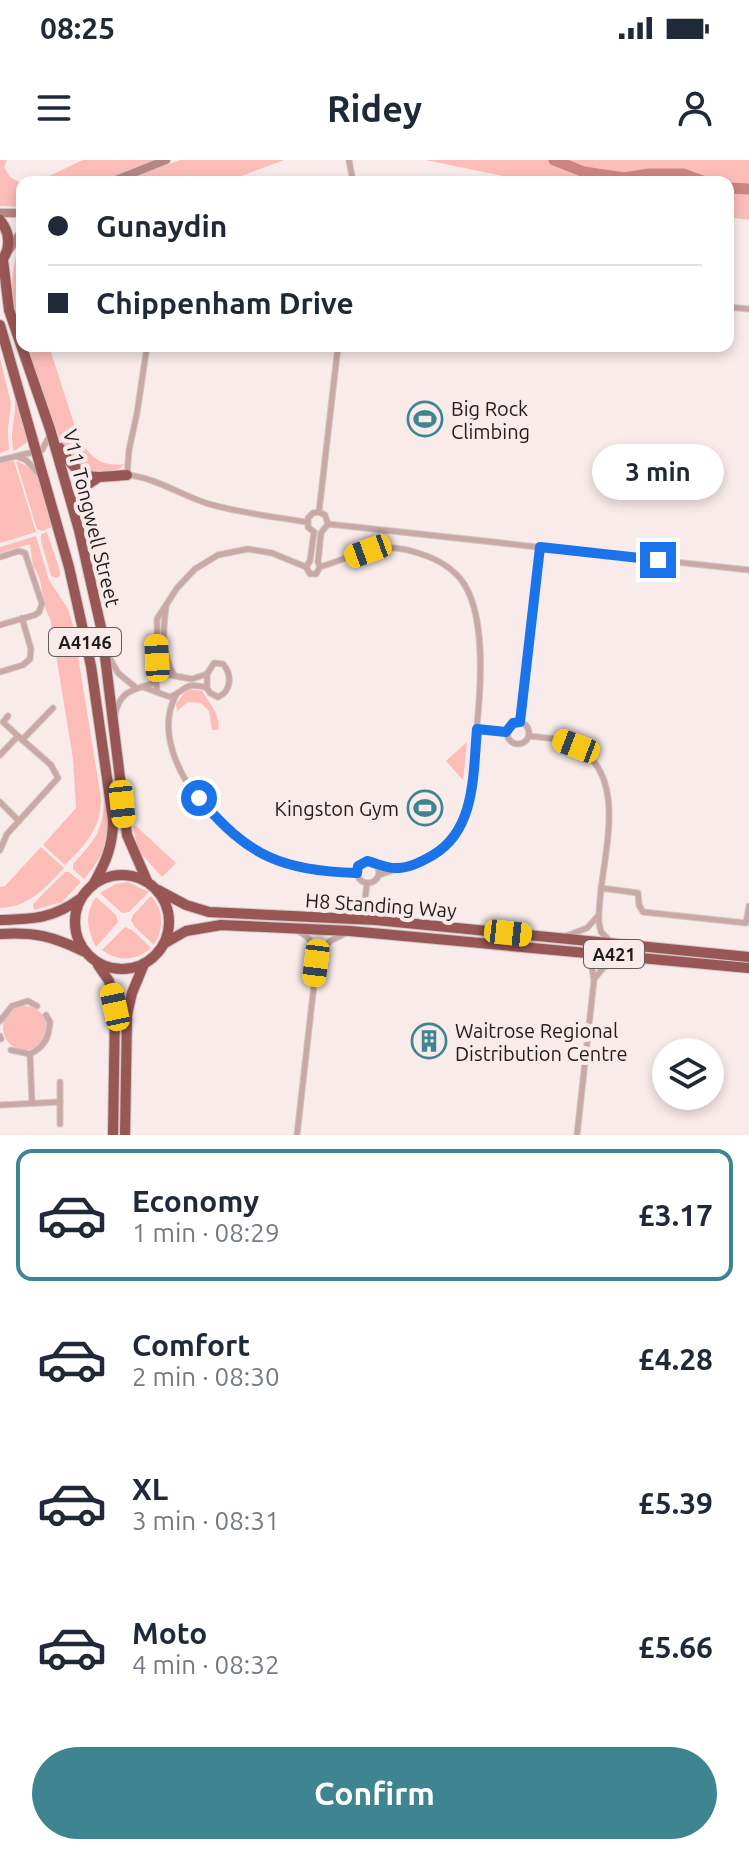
<!DOCTYPE html>
<html lang="en">
<head>
<meta charset="utf-8">
<style>
  :root { --surface:#fff; --page:#f6f6f7; --text:#1f2937; --muted:#747a83; --line:#e0e1e3; --accent:#3f8591 }
  body { margin:0; font-family:Ubuntu,sans-serif; background:var(--page); color:var(--text); height:100vh; display:flex; flex-direction:column; font-size:30px; white-space:nowrap }
  * { box-sizing:border-box; margin:0 }
  p { font-size:26px; color:var(--muted) }
  .icon { flex:none; width:44px; height:44px; fill:none; stroke:currentColor; stroke-width:2; stroke-linecap:round; stroke-linejoin:round }
  .map { position:relative; height:975px; overflow:hidden }
  .drawer { display:flex; flex-direction:column; background:var(--surface); flex:1 }
  .drawer>* { flex:none }
  .banner { position:absolute; left:16px; top:16px; width:718px; height:176px; border-radius:16px; box-shadow:0 4px 12px #0003; display:grid; align-content:center; height:176px; padding:0 32px; background:var(--surface) }
  .controls { position:absolute; left:652px; top:878px; display:grid; gap:16px }
  .controls a { display:grid; place-items:center; width:72px; height:72px; border-radius:50%; background:var(--surface); box-shadow:0 4px 12px #0003; font-size:40px }
  .end { position:absolute; width:36px; height:36px; margin:-18px; border:10px solid #1a73e8; background:#fff; box-shadow:0 0 0 4px #fff }
  .from { border-radius:50% }
  .bubble { position:absolute; height:56px; border-radius:28px; background:var(--surface); box-shadow:0 4px 12px #0003; font-size:26px; font-weight:700; line-height:56px; text-align:center }
  .car { position:absolute; width:24px; height:48px; margin:-24px -12px; border-radius:10px; box-shadow:0 0 6px 2px #0007; background:linear-gradient(#f5c518 24%,#345 0 40%,#f5c518 0 76%,#345 0 86%,#f5c518 0) }
  .banner b { display:flex; align-items:center; gap:28px; height:76px; font-size:30px }
  .banner b+b { border-top:2px solid var(--line) }
  .banner i { width:20px; height:20px; background:var(--text) }
  ul { padding:14px 0 0; list-style:none }
  li { display:flex; align-items:center; gap:24px; height:132px; margin:0 16px 12px; padding:0 16px; border:4px solid transparent; border-radius:16px }
  li div { flex:1 }
  li b { display:block; font-size:30px }
  li em { font-style:normal; font-weight:700 }
  li.active { border-color:var(--accent) }
  li>.icon { width:72px; height:72px; stroke-width:1.5 }
  .button { display:flex; gap:16px; margin-top:auto; padding:16px 32px }
  .button a { flex:1; height:92px; border-radius:48px; background:var(--accent); color:#fff; font-size:32px; font-weight:700; line-height:92px; text-align:center }
  .status { display:flex; justify-content:space-between; align-items:center; height:56px; padding:0 40px; background:var(--surface); direction:ltr }
  .status svg { height:22px; fill:currentColor }
  header { display:flex; justify-content:space-between; align-items:center; height:104px; padding:0 32px; background:var(--surface); font-size:36px; font-weight:700 }
  .map>svg:first-child { display:block }
  .green { fill:#fcbdb9 }
  .lines { fill:none; stroke-linecap:round; stroke-linejoin:round }
  .river { stroke:#cb8581; stroke-width:11 }
  .street-casing { stroke:#d1c6c5; stroke-width:7 }
  .secondary-casing { stroke:#d1c6c5; stroke-width:10 }
  .highway-casing { stroke:#d1c6c5; stroke-width:12 }
  .street { stroke:#c9a8a6; stroke-width:5 }
  .secondary { stroke:#b58683; stroke-width:8 }
  .highway { stroke:#985654; stroke-width:10 }
  .route { stroke:#1a73e8; stroke-width:10 }
  .labels { text-anchor:middle; dominant-baseline:central; stroke-width:8; stroke-linejoin:round; paint-order:stroke }
  .shield { fill:#f8ebea; stroke:#625b5a; stroke-width:2 }
  .shield-label { font-size:18px; font-weight:bold; fill:#221d1d }
  .poi-label { font-size:20px; fill:#221d1d; stroke:#f8ebea; text-anchor:start }
  .street-label { font-size:20px; fill:#221d1d; stroke:#f8ebea }
</style>
</head>
<body>
<div class="status"><b>08:25</b><svg viewBox="0 0 49 12"><path d="M0 12V9h3v3zM5 12V6h3v6zM10 12V3h3v9zM15 12V0h3v12zM26 1h20v11H26zM47 4h2v5h-2z"/></svg></div>
<header><svg class="icon" aria-label="menu" viewBox="0 0 24 24"><path d="M4 6h16M4 12h16M4 18h16"/></svg>Ridey<svg class="icon" aria-label="person" viewBox="0 0 24 24"><circle cx="12" cy="8" r="4"/><path d="M4 21q1-7 8-7t8 7"/></svg></header>
<div class="map">
<svg width="749" height="975" viewBox="0 0 749 975">
  <rect width="100%" height="100%" fill="#f8ebea"/>
  <g class="green">
    <polygon points="0,0 7,0 4,7 10,17 22,24 22,47 0,46"/>
    <polygon points="83,0 153,0 100,22 36,22"/>
    <polygon points="180,0 284,0 225,22 123,22"/>
    <polygon points="426,0 749,0 749,60 728,57 728,22 531,22"/>
    <path d="M 22,82 L 22,174 C 11,141 7,114 22,82 Z"/>
    <path d="M 0,177 L 29,272 L 26,283 L 14,291 C 9,275 15,261 15,246 C 16,221 0,200 0,177 Z"/>
    <path d="M 26,186 L 49,186 L 78,276 C 90,297 100,307 124,304 C 114,317 96,314 81,312 L 63,287 Z"/>
    <polygon points="0,198 11,243 8,269 9,290 0,293"/>
    <polygon points="14,301 36,372 0,383 0,303"/>
    <path d="M 16,301 C 44,310 45,342 52,367 L 42,371 L 37,369 Z"/>
    <polygon points="47,372 60,411 60,416 56,418 51,416 41,381 41,374"/>
    <path d="M 36,376 L 49,420 L 68,449 L 73,465 L 101,638 C 101,669 86,684 65,705 L 43,685 L 76,648 L 73,599 L 50,458 C 40,442 45,421 33,406 L 30,384 L 0,393 L 0,387 Z"/>
    <path d="M 187,529 L 202,531 C 209,542 222,557 218,570 L 212,570 L 209,551 L 201,543 L 188,542 L 177,551 L 176,544 Z"/>
    <polygon points="467,582 463,620 446,601"/>
    <path d="M 104,638 C 118,665 104,697 84,719 L 73,709 L 73,704 C 94,681 104,671 104,638 Z"/>
    <polygon points="133,666 136,666 176,703 162,717 138,690"/>
    <path d="M 41,687 L 64,708 C 45,728 29,747 0,748 L 0,727 L 5,726 Z"/>
    <polygon points="65,712 69,712 81,722 62,742 34,750 33,744"/>
    <polygon points="128,722 149,732 129,752 122,753 100,733 116,724"/>
    <path d="M 151,736 C 164,751 164,768 154,785 L 135,767 L 131,760 L 133,755 Z"/>
    <path d="M 96,737 L 116,755 L 118,762 L 96,787 C 87,769 84,754 96,737 Z"/>
    <path d="M 125,767 L 132,770 L 151,788 C 136,801 118,802 102,790 Z"/>
    <circle cx="25" cy="868" r="22"/>
  </g>
  <g class="lines">
    <g class="river">
      <polyline points="554,0 584,12 624,18 649,14 683,14 705,22"/>
      <polyline points="728,28 749,29"/>
    </g>
    <g class="street-casing">
      <g id="street">
        <polyline points="349,0 353,22"/>
        <polyline points="728,147 749,149"/>
        <path d="M 147,186 L 137,253 L 129,290 L 127,315 C 157,318 180,335 209,344 C 241,353 274,357 307,362"/>
        <polyline points="18,297 26,300 40,315"/>
        <polyline points="0,300 42,290 49,277"/>
        <polyline points="319,352 338,186"/>
        <polyline points="319,352 325,355 328,364"/>
        <polyline points="328,364 749,410"/>
        <path d="M 314,372 L 310,401 L 306,407 L 310,414 L 316,414 L 320,407 C 341,401 363,389 385,388 C 397,387 409,390 421,394 C 440,400 459,412 468,431 C 485,467 481,526 477,565 C 474,601 477,647 454,677 C 436,702 405,705 379,715"/>
        <polyline points="314,372 308,367 308,358 313,353 319,352"/>
        <polyline points="0,397 19,391 25,393 42,444 39,452 35,455 0,465"/>
        <polyline points="320,407 318,402 321,373 328,364"/>
        <path d="M 166,446 C 163,470 161,493 174,515"/>
        <polyline points="109,497 118,513 135,527"/>
        <polyline points="0,512 23,505 30,499 31,489 22,458"/>
        <polyline points="158,518 157,459 177,428 195,409 218,395 248,389 272,393 306,407"/>
        <path d="M 143,527 L 170,537 C 187,530 184,521 207,528 L 210,533 L 218,537 C 232,531 232,514 223,504 L 214,503 L 207,514 L 207,528"/>
        <polyline points="157,531 156,522 164,514 192,519 207,514"/>
        <path d="M 176,535 C 144,594 221,678 272,700 C 299,711 328,712 357,713"/>
        <path d="M 115,555 C 120,529 135,530 156,522"/>
        <polyline points="8,556 3,562 18,576"/>
        <circle cx="518" cy="573" r="11"/>
        <polyline points="520,562 540,387"/>
        <polyline points="477,569 506,572"/>
        <path d="M 529,576 C 545,578 563,578 577,587 C 635,621 596,711 599,763 L 601,772 L 610,781"/>
        <polyline points="22,580 53,548"/>
        <polyline points="0,595 18,576 51,605 58,618 7,674 0,690"/>
        <polyline points="0,642 19,661"/>
        <circle cx="368" cy="712" r="11"/>
        <polyline points="367,723 365,740 375,759"/>
        <polyline points="601,728 638,733 639,745 643,752 746,763 749,746"/>
        <polyline points="341,756 356,749 365,740"/>
        <path d="M 298,771 C 310,778 315,783 316,797"/>
        <polyline points="566,776 587,768 597,757"/>
        <polyline points="594,819 604,807 620,799"/>
        <polyline points="0,861 12,846 28,841 37,846"/>
        <polyline points="0,876 1,879"/>
        <polyline points="11,890 30,894"/>
        <polyline points="60,922 60,964"/>
        <path d="M 32,943 L 30,894 C 44,887 49,878 50,862 L 46,855"/>
        <polyline points="0,945 60,942"/>
        <polyline points="297,975 317,798 330,781 344,774"/>
        <polyline points="577,975 594,820 592,808 586,793"/>
      </g>
    </g>
    <g class="secondary-casing">
      <g id="secondary">
        <polyline points="111,22 166,0"/>
        <polyline points="0,53 22,53"/>
        <polyline points="9,90 22,71"/>
      </g>
    </g>
    <g class="highway-casing">
      <g id="highway">
        <path d="M 0,60 C 11,74 11,88 1,102"/>
        <polyline points="3,100 9,150 50,269 79,370 102,472 127,675 147,721"/>
        <path d="M 0,165 L 69,407 L 91,506 L 113,660 C 113,686 106,702 93,725"/>
        <path d="M 60,288 C 83,322 88,318 127,315"/>
        <path d="M 74,347 C 78,333 84,326 96,319"/>
        <circle cx="122" cy="762" r="47"/>
        <polyline points="158,730 186,745 209,752 376,760 749,797"/>
        <path d="M 0,760 C 33,759 52,759 80,739"/>
        <path d="M 0,774 C 35,772 52,776 83,791"/>
        <polyline points="165,783 186,771 221,765 350,771 749,808"/>
        <polyline points="98,805 109,821 115,847 113,975"/>
        <polyline points="125,975 127,855 132,833 144,804"/>
      </g>
    </g>
    <use href="#street" class="street"/>
    <use href="#secondary" class="secondary"/>
    <use href="#highway" class="highway"/>
  </g>
  <g class="lines">
    <path class="route" d="M 199,638 C 249,697 281,710 357,713 L 358,706 L 367,701 C 377,703 386,709 398,708 C 410,708 423,701 433,695 C 476,670 473,613 477,569 L 506,572 L 513,563 L 520,562 L 540,387 L 658,400"/>
  </g>
  <defs>
    <g id="stadium-ring" transform="scale(1.8)"><circle r="9.5" fill="#f8ebea" stroke="#3f8591" stroke-width="1.5"/><path d="M0-5a6.5 5 0 1 0 0 10a6.5 5 0 1 0 0-10ZM-3.5-1.8h7v3.6h-7Z" fill="#3f8591"/></g>
    <g id="building-ring" transform="scale(1.8)"><circle r="9.5" fill="#f8ebea" stroke="#3f8591" stroke-width="1.5"/><path d="M-4-6H4V6H1V3H-1V6H-4ZM-2.5-4.3h1.7v1.8h-1.7ZM.8-4.3h1.7v1.8H.8ZM-2.5-1h1.7V.8h-1.7ZM.8-1h1.7V.8H.8Z" fill="#3f8591"/></g>
  </defs>
  <g fill-rule="evenodd">
    <use href="#stadium-ring" x="425" y="259"/>
    <use href="#stadium-ring" x="425" y="648"/>
    <use href="#building-ring" x="429" y="881"/>
  </g>
  <g class="labels">
    <g class="shield">
      <rect x="49" y="468" width="72" height="28" rx="6"/>
      <rect x="584" y="780" width="60" height="28" rx="6"/>
    </g>
    <g class="shield-label">
      <text x="85" y="482">A4146</text>
      <text x="614" y="794">A421</text>
    </g>
    <g class="poi-label">
      <text x="451" y="248">Big Rock<tspan x="451" dy="23">Climbing</tspan></text>
      <text x="399" y="648" text-anchor="end">Kingston Gym</text>
      <text x="455" y="870">Waitrose Regional<tspan x="455" dy="23">Distribution Centre</tspan></text>
    </g>
    <g class="street-label">
      <text transform="translate(92 358) rotate(76)">V11 Tongwell Street</text>
      <text transform="translate(381 745) rotate(4)">H8 Standing Way</text>
    </g>
  </g>
</svg>
<div class="controls">
<a><svg class="icon" aria-label="layers" viewBox="0 0 24 24"><path d="M12 4l9 5-9 5-9-5zM3 14l9 5 9-5"/></svg></a>
</div>
<i class="end from" style="left:199px;top:638px"></i>
<i class="end" style="left:658px;top:400px"></i>
<div class="bubble" style="left:592px;top:284px;width:132px">3 min</div>
<i class="car" style="left:368px;top:391px;rotate:250deg"></i>
<i class="car" style="left:157px;top:498px;rotate:357deg"></i>
<i class="car" style="left:576px;top:586px;rotate:291deg"></i>
<i class="car" style="left:122px;top:644px;rotate:174deg"></i>
<i class="car" style="left:508px;top:773px;rotate:96deg"></i>
<i class="car" style="left:316px;top:803px;rotate:187deg"></i>
<i class="car" style="left:115px;top:847px;rotate:348deg"></i>
<div class="banner">
<b><i class="from"></i>Gunaydin</b>
<b><i></i>Chippenham Drive</b>
</div>
</div>
<section class="drawer">
<ul>
<li class="active"><svg class="icon" aria-label="car" viewBox="0 0 24 24"><path d="M5 17H2v-5l4-1 3-4h7l3 4 3 1v5h-3M9 17h6M6 11h13"/><circle cx="7" cy="17" r="2"/><circle cx="17" cy="17" r="2"/></svg><div><b>Economy</b><p>1 min · 08:29</p></div><em>£3.17</em></li>
<li><svg class="icon" aria-label="car" viewBox="0 0 24 24"><path d="M5 17H2v-5l4-1 3-4h7l3 4 3 1v5h-3M9 17h6M6 11h13"/><circle cx="7" cy="17" r="2"/><circle cx="17" cy="17" r="2"/></svg><div><b>Comfort</b><p>2 min · 08:30</p></div><em>£4.28</em></li>
<li><svg class="icon" aria-label="car" viewBox="0 0 24 24"><path d="M5 17H2v-5l4-1 3-4h7l3 4 3 1v5h-3M9 17h6M6 11h13"/><circle cx="7" cy="17" r="2"/><circle cx="17" cy="17" r="2"/></svg><div><b>XL</b><p>3 min · 08:31</p></div><em>£5.39</em></li>
<li><svg class="icon" aria-label="car" viewBox="0 0 24 24"><path d="M5 17H2v-5l4-1 3-4h7l3 4 3 1v5h-3M9 17h6M6 11h13"/><circle cx="7" cy="17" r="2"/><circle cx="17" cy="17" r="2"/></svg><div><b>Moto</b><p>4 min · 08:32</p></div><em>£5.66</em></li>
</ul>
<div class="button"><a>Confirm</a></div>
</section>
</body>
</html>
